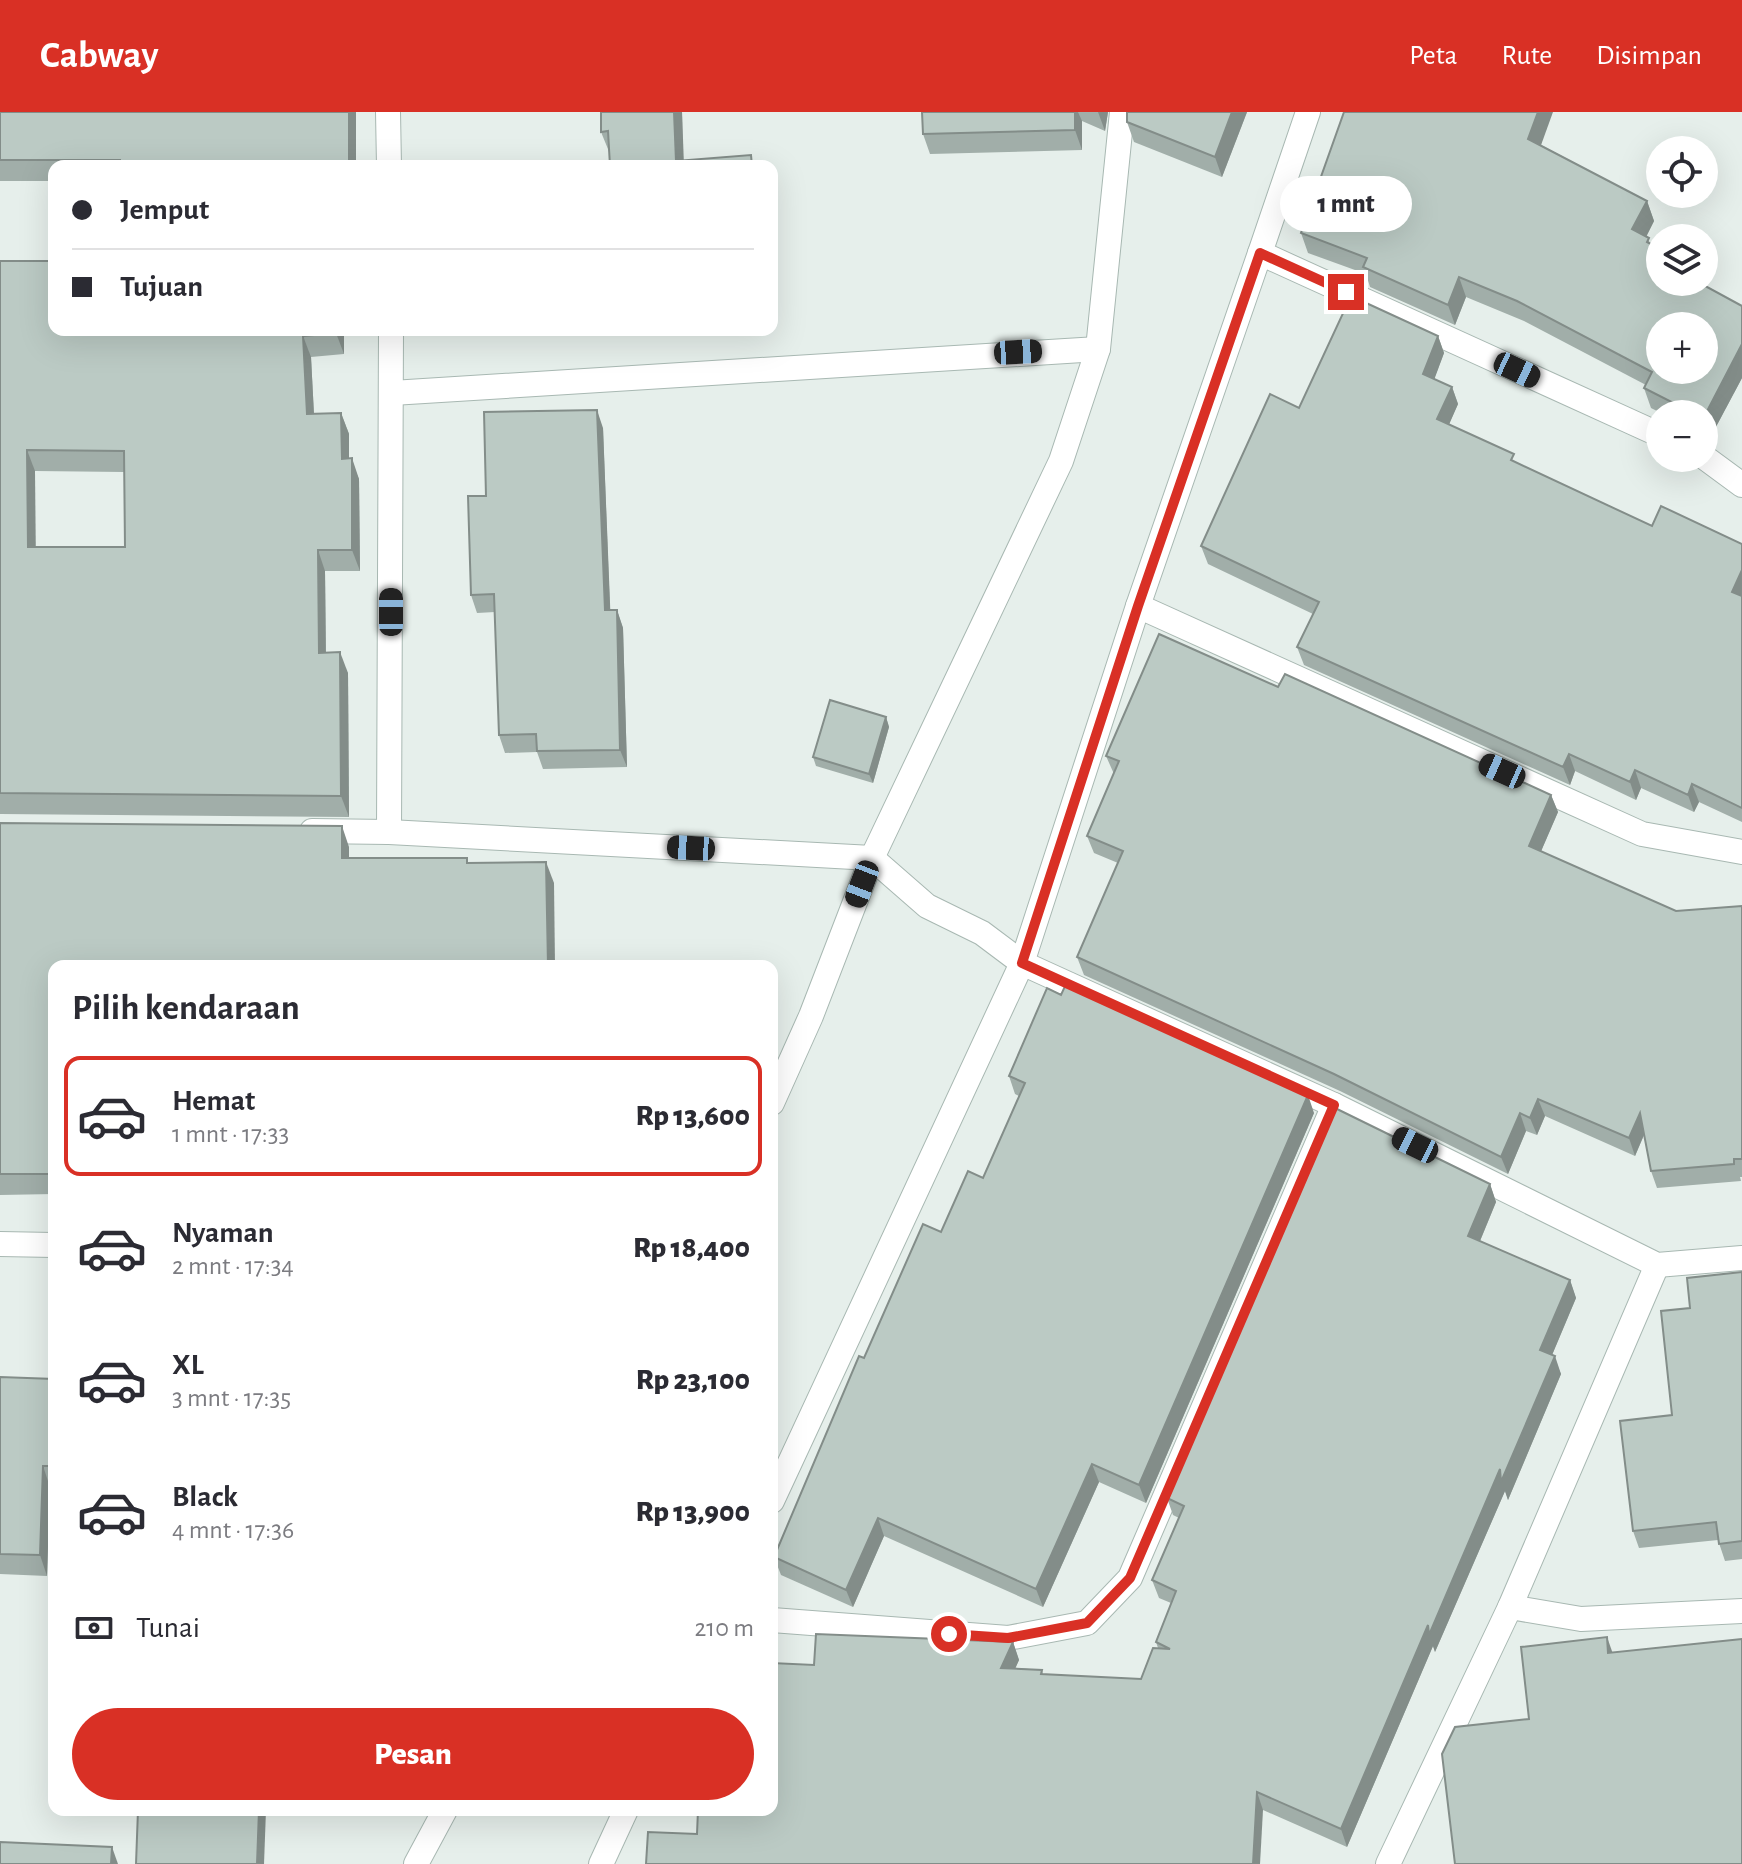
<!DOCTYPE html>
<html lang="id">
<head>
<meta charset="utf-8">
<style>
  :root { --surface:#fff; --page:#f2f2f3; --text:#2b2b33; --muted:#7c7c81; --line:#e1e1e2; --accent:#d93025 }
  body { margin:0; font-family:"Alegreya Sans",sans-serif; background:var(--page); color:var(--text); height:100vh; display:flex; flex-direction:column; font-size:30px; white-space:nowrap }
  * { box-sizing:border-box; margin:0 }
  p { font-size:26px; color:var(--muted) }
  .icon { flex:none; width:44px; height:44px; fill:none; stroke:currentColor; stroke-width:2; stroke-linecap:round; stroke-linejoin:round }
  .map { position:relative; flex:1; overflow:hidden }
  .sheet { position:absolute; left:48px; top:848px; width:730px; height:856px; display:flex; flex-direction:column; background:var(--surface); border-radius:16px; box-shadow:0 8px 32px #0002 }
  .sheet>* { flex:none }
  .hud { position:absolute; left:48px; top:48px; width:730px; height:176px; border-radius:16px; box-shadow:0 8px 32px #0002; display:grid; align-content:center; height:176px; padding:0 24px; background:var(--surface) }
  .buttons { position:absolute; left:1646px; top:24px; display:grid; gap:16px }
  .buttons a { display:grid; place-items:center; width:72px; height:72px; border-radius:50%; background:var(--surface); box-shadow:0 8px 32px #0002; font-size:40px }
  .end { position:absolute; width:36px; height:36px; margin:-18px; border:10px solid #d93025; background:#fff; box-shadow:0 0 0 4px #fff }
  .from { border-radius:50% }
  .bubble { position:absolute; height:56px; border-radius:28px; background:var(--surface); box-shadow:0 8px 32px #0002; font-size:26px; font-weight:800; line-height:56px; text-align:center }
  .car { position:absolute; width:24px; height:48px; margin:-24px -12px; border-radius:10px; box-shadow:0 0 6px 2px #0007; background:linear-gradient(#222 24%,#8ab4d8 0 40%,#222 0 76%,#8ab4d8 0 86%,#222 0) }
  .hud b { display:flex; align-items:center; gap:28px; height:76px; font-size:30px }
  .hud b+b { border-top:2px solid var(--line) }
  .hud i { width:20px; height:20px; background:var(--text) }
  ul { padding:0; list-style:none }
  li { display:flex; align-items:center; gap:24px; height:120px; margin:0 16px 12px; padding:0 8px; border:4px solid transparent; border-radius:16px }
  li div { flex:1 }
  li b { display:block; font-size:30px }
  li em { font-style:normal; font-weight:800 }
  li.selected { border-color:var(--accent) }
  li>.icon { width:72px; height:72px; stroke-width:1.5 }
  h2 { padding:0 24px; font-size:36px; line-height:96px }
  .pay { display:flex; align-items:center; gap:20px; height:88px; padding:0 24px; font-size:30px }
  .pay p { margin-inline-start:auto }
  .primary-button { display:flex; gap:16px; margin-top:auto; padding:16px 24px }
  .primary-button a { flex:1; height:92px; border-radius:48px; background:var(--accent); color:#fff; font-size:32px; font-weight:800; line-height:92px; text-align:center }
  header { display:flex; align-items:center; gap:48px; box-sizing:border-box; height:112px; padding:0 40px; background:var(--accent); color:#fff }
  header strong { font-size:38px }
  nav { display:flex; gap:44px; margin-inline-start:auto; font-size:28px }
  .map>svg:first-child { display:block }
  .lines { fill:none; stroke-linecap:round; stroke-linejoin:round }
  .minor-casing { stroke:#a8b8b2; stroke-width:26 }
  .minor { stroke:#fff; stroke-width:24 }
  .wall { fill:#a1aea9; fill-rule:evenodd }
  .shaded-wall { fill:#838d89 }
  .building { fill:#bbcac4; stroke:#838d89; stroke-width:2; fill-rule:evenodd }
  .route { stroke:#d93025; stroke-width:10 }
</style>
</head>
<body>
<header>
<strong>Cabway</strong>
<nav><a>Peta</a><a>Rute</a><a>Disimpan</a></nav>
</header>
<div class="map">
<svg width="1742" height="1752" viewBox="0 0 1742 1752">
  <rect width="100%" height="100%" fill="#e6efeb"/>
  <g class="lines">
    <g class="minor-casing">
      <g id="minor">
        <polyline points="388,0 389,54"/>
        <polyline points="1260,141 1308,0"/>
        <polyline points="392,281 1098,237"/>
        <polyline points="1704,345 1742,373"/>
        <polyline points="1138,494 1642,722 1742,740"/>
        <polyline points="312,719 389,720 872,746 927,794 982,821 1022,851 1334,993 1657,1153 1742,1146"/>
        <polyline points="389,720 391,218"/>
        <polyline points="772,991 811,904 872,746 1061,349 1098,237 1122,0"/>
        <polyline points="0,1132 54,1133"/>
        <polyline points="772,1389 1022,851 1138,494 1260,141 1660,323"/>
        <polyline points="1510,1495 1581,1507 1742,1499"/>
        <polyline points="772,1508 1008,1526 1087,1511 1130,1466 1334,993"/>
        <polyline points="416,1752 445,1698"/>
        <polyline points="601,1752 626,1698"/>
        <polyline points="1388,1752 1510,1495 1657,1153"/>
      </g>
    </g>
    <use href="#minor" class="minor"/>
  </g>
  <g class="wall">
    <polygon points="0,0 356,0 356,54 54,54 54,69 0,69"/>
    <polygon points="601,0 682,0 683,48 610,42 601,20"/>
    <polygon points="922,0 1108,0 1105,19 1082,9 1082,38 930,42 923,22"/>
    <polygon points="1127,0 1247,0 1222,65 1134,30 1127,10"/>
    <polygon points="1541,33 1647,89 1654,109 1646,125 1651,132 1703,170 1704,173 1742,194 1742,266 1710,326 1704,323 1704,302 1663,302 1651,296 1644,276 1646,273 1524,209 1466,185 1455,213 1370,175 1366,162 1308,141 1301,121"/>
    <path d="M 0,149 L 54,218 L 344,218 L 344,242 L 311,245 L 314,302 L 341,301 L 349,322 L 349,346 L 359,367 L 360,459 L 325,459 L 326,541 L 348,561 L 349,705 L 0,702 ZM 35,359 L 124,360 L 125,435 L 35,435 Z"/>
    <polygon points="629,218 660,218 630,220"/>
    <polygon points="1438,224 1444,241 1434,267 1452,275 1458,292 1449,312 1517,351 1652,414 1742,432 1742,710 1699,690 1694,700 1641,676 1636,688 1575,659 1570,673 1304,553 1297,535 1313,502 1208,452 1201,434 1299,296"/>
    <polygon points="603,316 610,498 617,498 623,516 627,655 543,657 537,640 505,641 499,623 495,500 477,501 471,483 486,384"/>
    <polygon points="1278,575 1551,683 1558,700 1541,739 1676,799 1742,794 1742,1065 1740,1065 1741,1069 1657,1076 1651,1059 1644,1023 1635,1044 1545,1004 1537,1023 1526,1019 1508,1062 1340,979 1084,863 1077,845 1118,751 1094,741 1087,724 1114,662 1106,644"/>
    <polygon points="886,605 889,615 873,671 816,654 813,645"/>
    <polygon points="0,711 349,735 349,746 469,751 554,771 54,854 54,1082 0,1083"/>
    <polygon points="1009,964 1314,1001 1146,1391 1099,1370 1043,1495 884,1424 853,1495 781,1463 774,1445 864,1246 941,1120 983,1066 1019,984 1015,982"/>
    <polygon points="1490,1072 1496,1090 1480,1129 1570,1168 1576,1186 1552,1243 1561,1262 1508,1388 1505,1379 1435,1540 1433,1534 1347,1735 1263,1698 697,1722 814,1553 1013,1530 1019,1548 1015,1556 1042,1558 1043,1562 1141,1567 1158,1536 1156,1530 1171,1491 1159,1486 1152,1468 1179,1406 1173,1403 1167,1386"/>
    <polygon points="1742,1160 1742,1447 1725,1449 1718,1428 1639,1436 1633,1419 1672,1303 1690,1196"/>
    <polygon points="0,1265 54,1267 54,1375 50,1375 47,1464 0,1462"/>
  </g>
  <g class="shaded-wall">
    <rect x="349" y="0" width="7" height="54"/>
    <polygon points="674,0 682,0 684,54 676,49"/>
    <polygon points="1075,0 1078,0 1082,9 1082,38 1075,18"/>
    <polygon points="1098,0 1108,0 1105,19"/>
    <polygon points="1232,0 1247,0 1222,65 1215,45"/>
    <polygon points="1538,0 1553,0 1536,47 1528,27"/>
    <polygon points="1647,89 1654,109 1640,137 1632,117"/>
    <polygon points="1459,165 1466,185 1455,213 1448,193"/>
    <polygon points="336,218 344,218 344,242 336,221"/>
    <polygon points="303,224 311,245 315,323 307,302"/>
    <polygon points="1438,224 1444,241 1430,279 1423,262"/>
    <polygon points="1742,232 1742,266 1710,326 1704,309 1704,305"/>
    <polygon points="1452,275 1458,292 1444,324 1437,307"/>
    <polygon points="597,298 603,316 611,516 605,498"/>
    <polygon points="341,301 349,322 349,367 342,347"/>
    <polygon points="27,338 35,359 36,456 28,435"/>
    <polygon points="352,346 359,367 360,459 352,438"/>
    <polygon points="318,438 325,459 326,561 319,541"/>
    <polygon points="1742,458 1742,489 1732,480"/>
    <polygon points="617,498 623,516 627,655 620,638"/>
    <polygon points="340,540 348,561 349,705 341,684"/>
    <polygon points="886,605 889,615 873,671 869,662"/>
    <polygon points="1569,642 1575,659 1570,673 1563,655"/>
    <polygon points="1635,658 1641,676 1636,688 1630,670"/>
    <polygon points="1692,672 1699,690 1694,700 1688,683"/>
    <polygon points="1551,683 1558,700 1536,751 1529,734"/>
    <polygon points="342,714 349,735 349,767 342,746"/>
    <polygon points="546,750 554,771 555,854 548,854"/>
    <polygon points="1308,983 1314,1001 1146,1391 1139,1373"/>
    <polygon points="1538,987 1545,1004 1537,1023 1530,1006"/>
    <polygon points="1520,1001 1526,1019 1508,1062 1501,1045"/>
    <polygon points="1640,1001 1646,1018 1635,1044 1629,1026"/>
    <polygon points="1490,1072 1496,1090 1475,1141 1468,1124"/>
    <polygon points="1570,1168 1576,1186 1547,1255 1540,1238"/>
    <polygon points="1555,1244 1561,1262 1508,1388 1505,1379 1435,1540 1433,1534 1347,1735 1341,1717 1428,1513 1500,1357"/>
    <polygon points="1092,1352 1099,1370 1043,1495 1036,1477"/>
    <polygon points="43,1354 50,1375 47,1464 40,1443"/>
    <polygon points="878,1406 884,1424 853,1495 846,1478"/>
    <polygon points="1607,1525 1613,1542 1608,1541"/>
    <polygon points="1013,1530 1019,1548 1008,1573 1001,1556"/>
    <polygon points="1257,1680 1263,1698 1260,1752 1253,1752"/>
    <polygon points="259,1698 266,1698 264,1752 257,1752"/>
    <polygon points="112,1735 118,1752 111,1752"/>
  </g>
  <g class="building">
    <polygon points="0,0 349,0 349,54 120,54 120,48 0,48"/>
    <polygon points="601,0 674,0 676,49 751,43 752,54 610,54 608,19 601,20"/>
    <polygon points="922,0 1075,0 1075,18 923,22"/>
    <polygon points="1127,0 1232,0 1215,45 1127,10"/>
    <path d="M 1344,0 L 1538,0 L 1528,27 L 1647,89 L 1632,117 L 1649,126 L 1647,130 L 1660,137 L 1660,170 L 1698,170 L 1742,194 L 1742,232 L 1704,305 L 1704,302 L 1695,302 L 1644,276 L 1652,260 L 1517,189 L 1459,165 L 1448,193 L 1363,155 L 1367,146 L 1301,121 ZM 1660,214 L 1704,214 L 1704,258 L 1660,258 Z"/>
    <path d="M 0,149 L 54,149 L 54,218 L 336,218 L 336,221 L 303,224 L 307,302 L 341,301 L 342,347 L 352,346 L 352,438 L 318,438 L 319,541 L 340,540 L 341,684 L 0,681 ZM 27,338 L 124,339 L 125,435 L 28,435 Z"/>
    <polygon points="1351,184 1438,224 1423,262 1452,275 1437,307 1514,342 1511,348 1652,414 1661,394 1742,432 1742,458 1732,480 1742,484 1742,696 1692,672 1688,683 1635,658 1630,670 1569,642 1563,655 1297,535 1319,490 1201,434 1270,282 1299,296"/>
    <polygon points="597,298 605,498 617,498 620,638 537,639 536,622 499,623 494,482 471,483 468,384 486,384 484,300"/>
    <polygon points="1159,522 1278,575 1285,562 1551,683 1529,734 1676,799 1742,794 1742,1047 1734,1047 1734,1052 1651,1059 1640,1001 1629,1026 1538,987 1530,1006 1520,1001 1501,1045 1334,962 1077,845 1123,739 1087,724 1119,649 1106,644"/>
    <polygon points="830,588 886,605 869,662 813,645"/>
    <polygon points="0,711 342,714 342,746 467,746 467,751 546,750 548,854 54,854 54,1062 0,1062"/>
    <polygon points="1066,872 1308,983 1139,1373 1092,1352 1036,1477 878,1406 846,1478 774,1445 859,1244 864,1246 923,1112 941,1120 968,1059 983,1066 1025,971 1009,964 1047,876 1061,883"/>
    <polygon points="1335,996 1490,1072 1468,1124 1570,1168 1540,1238 1555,1244 1501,1370 1500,1357 1429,1523 1428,1513 1341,1717 1257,1680 1253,1752 646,1752 648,1720 697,1722 698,1698 772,1698 772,1551 814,1553 816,1522 1013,1530 1001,1556 1042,1558 1041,1562 1141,1567 1153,1536 1170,1537 1156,1530 1176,1479 1152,1468 1184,1394 1167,1386"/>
    <polygon points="1742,1160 1742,1429 1719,1432 1716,1410 1633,1419 1620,1309 1672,1303 1661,1199 1690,1196 1687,1166"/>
    <polygon points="0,1265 54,1267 54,1354 43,1354 40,1443 0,1442"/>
    <polygon points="1607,1525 1608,1541 1742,1527 1742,1752 1455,1752 1442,1642 1455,1615 1529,1607 1521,1535"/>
    <polygon points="138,1698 259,1698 257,1752 136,1752"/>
    <polygon points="0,1730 112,1735 111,1752 0,1752"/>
  </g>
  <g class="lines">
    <polyline class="route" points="949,1522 1008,1526 1087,1511 1130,1466 1334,993 1022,851 1138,494 1260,141 1346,180"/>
  </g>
</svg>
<div class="buttons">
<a><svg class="icon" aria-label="locate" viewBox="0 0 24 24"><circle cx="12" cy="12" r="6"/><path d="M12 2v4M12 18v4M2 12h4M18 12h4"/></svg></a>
<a><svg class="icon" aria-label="layers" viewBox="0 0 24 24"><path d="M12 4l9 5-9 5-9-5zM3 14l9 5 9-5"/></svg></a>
<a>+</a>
<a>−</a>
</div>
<i class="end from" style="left:949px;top:1522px"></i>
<i class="end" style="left:1346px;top:180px"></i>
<div class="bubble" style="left:1280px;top:64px;width:132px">1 mnt</div>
<i class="car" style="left:1018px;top:240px;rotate:87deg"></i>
<i class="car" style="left:1517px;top:258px;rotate:115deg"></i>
<i class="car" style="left:391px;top:500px;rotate:0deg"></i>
<i class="car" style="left:1502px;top:659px;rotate:294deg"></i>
<i class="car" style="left:691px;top:736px;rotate:273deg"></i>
<i class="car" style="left:862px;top:772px;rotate:201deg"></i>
<i class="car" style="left:1415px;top:1033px;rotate:296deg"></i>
<div class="hud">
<b><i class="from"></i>Jemput</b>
<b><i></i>Tujuan</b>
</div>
<section class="sheet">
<h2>Pilih kendaraan</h2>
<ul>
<li class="selected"><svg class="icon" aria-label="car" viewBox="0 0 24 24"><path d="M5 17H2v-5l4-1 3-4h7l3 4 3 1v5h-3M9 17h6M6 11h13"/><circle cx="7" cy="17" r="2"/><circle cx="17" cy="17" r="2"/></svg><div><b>Hemat</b><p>1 mnt · 17:33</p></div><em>Rp 13,600</em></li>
<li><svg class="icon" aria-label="car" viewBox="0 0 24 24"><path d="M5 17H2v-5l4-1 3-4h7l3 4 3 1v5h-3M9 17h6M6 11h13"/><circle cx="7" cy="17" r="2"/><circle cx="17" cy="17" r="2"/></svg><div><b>Nyaman</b><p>2 mnt · 17:34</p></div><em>Rp 18,400</em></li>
<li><svg class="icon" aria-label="car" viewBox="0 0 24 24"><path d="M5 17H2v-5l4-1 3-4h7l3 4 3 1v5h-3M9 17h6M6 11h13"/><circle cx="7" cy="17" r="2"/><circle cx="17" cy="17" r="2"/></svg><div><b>XL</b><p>3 mnt · 17:35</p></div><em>Rp 23,100</em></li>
<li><svg class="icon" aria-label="car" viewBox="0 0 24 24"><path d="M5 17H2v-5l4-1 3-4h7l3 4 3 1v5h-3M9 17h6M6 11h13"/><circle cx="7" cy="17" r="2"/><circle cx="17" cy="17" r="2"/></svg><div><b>Black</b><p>4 mnt · 17:36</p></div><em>Rp 13,900</em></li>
</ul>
<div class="pay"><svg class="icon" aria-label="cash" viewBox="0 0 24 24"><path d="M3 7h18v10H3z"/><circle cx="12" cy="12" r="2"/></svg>Tunai<p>210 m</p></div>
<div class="primary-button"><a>Pesan</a></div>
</section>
</div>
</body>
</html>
